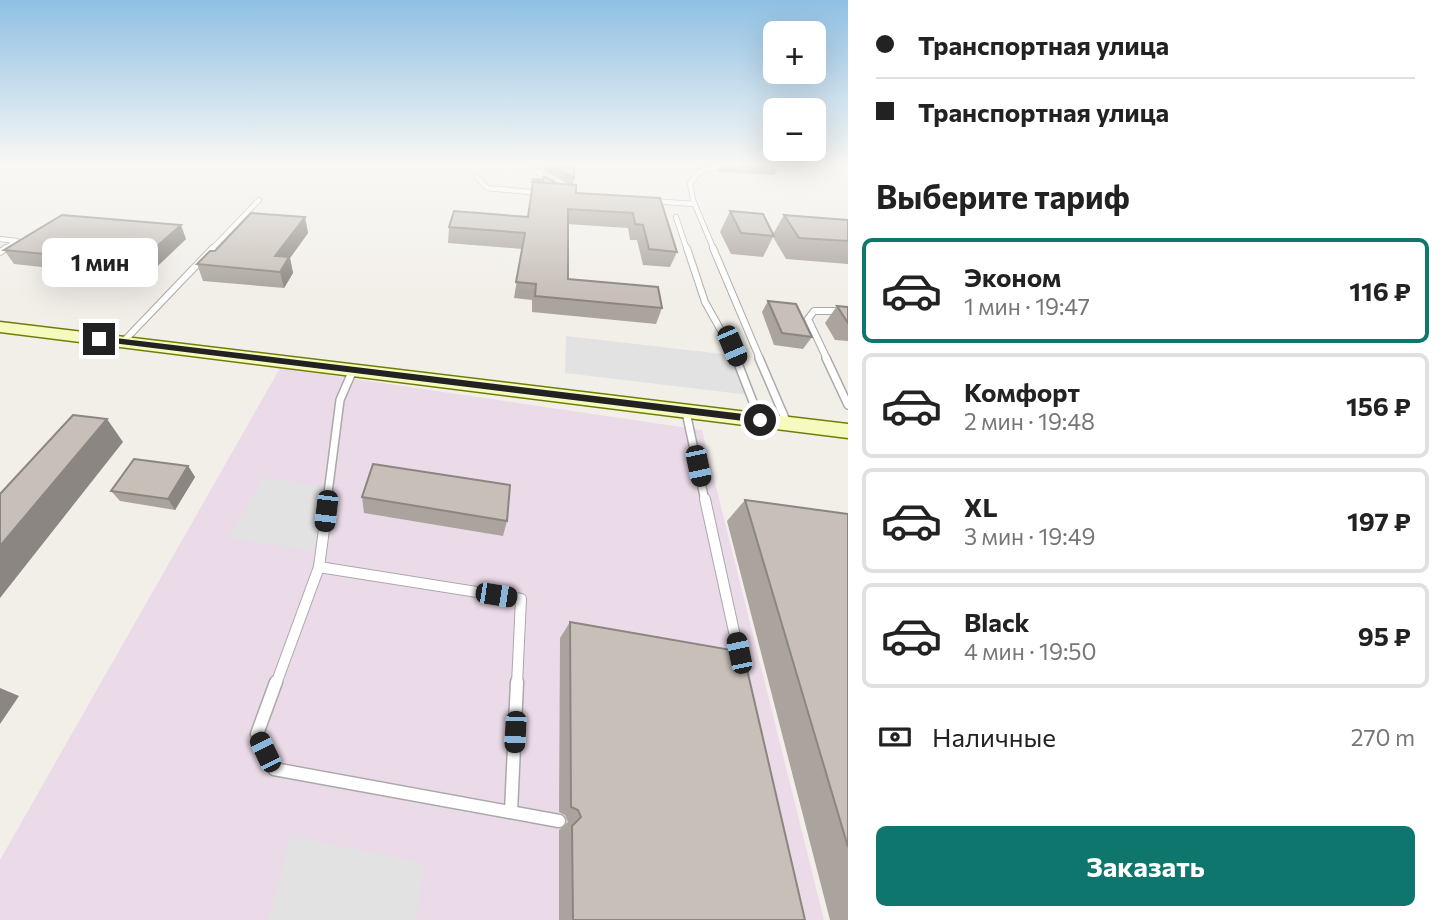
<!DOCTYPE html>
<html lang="ru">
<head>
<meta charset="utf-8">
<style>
  :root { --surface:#fff; --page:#f6f6f6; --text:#222; --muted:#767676; --line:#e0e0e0; --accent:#0f766e }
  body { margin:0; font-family:Commissioner,sans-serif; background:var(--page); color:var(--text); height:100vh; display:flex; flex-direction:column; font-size:26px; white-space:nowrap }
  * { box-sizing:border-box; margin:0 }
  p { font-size:23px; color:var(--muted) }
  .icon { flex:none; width:38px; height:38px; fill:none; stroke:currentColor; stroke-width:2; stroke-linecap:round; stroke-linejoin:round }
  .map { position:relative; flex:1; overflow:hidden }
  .details { display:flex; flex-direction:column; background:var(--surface); width:595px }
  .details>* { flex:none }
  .guide { display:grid; align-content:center; height:154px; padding:0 28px; background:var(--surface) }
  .controls { position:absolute; left:763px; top:21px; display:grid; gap:14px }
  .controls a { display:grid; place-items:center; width:63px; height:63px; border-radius:10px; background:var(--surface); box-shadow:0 7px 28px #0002; font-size:35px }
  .end { position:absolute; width:32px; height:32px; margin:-16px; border:9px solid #222; background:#fff; box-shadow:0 0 0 4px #fff }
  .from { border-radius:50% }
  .bubble { position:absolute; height:49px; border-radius:10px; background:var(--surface); box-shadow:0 7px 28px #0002; font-size:23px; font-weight:700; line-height:49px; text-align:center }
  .car { position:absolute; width:21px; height:42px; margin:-21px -10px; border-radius:9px; box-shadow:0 0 5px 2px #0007; background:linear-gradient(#222 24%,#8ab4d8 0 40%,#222 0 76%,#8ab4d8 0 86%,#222 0) }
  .guide b { display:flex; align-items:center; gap:24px; height:66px; font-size:26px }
  .guide b+b { border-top:2px solid var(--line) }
  .guide i { width:18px; height:18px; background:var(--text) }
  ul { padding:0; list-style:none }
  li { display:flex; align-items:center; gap:21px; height:105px; margin:0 14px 10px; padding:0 14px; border:4px solid var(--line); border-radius:10px }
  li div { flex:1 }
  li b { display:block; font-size:26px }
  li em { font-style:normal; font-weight:700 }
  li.active { border-color:var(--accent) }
  li>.icon { width:63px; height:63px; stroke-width:1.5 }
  h2 { padding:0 28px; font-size:32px; line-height:84px }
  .pay { display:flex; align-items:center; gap:18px; height:77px; padding:0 28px; font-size:26px }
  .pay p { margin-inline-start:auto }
  .action { display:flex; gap:14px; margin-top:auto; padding:14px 28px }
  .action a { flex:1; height:80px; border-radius:10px; background:var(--accent); color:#fff; font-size:28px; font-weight:700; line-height:80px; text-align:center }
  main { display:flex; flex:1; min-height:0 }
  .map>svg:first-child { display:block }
  .industrial { fill:#ebdbe8 }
  .parking { fill:#e2e2e2 }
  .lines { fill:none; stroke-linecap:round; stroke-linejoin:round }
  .lane-far4-casing { stroke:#a9a9a9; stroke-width:6 }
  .lane-far3-casing { stroke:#a9a9a9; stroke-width:8 }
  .lane-far2-casing { stroke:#a9a9a9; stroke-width:10 }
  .lane-far1-casing { stroke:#a9a9a9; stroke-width:12 }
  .lane-casing { stroke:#a9a9a9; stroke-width:15 }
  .secondary-casing { stroke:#707d05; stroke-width:3 }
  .lane-far4 { stroke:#fff; stroke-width:4.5 }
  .lane-far3 { stroke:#fff; stroke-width:6 }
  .lane-far2 { stroke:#fff; stroke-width:7 }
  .lane-far1 { stroke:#fff; stroke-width:10 }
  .lane { stroke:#fff; stroke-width:12 }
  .secondary { fill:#f7fabf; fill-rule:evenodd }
  .wall { fill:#aba49e }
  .shaded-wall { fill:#8b8681 }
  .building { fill:#c7bfb8; stroke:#8b8681; stroke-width:2 }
  .route { fill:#222 }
</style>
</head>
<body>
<main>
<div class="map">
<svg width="848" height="920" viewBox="0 0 848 920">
  <rect width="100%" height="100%" fill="#f2efe9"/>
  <polygon class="industrial" points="280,368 702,430 824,920 0,920 0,860"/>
  <g class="parking">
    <polygon points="566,336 731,355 750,395 565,373"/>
    <polygon points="262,477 335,489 313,551 230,538"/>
    <polygon points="291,836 424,863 416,920 268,920"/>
  </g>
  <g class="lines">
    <g class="lane-far4-casing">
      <g id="lane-far4">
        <polyline points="536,171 552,181"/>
        <polyline points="477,177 487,188 541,193"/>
        <polyline points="652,201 694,204"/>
        <polyline points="676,217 687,250"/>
        <polyline points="0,239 17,241 3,250"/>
        <polyline points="211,250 259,200"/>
        <polyline points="714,250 693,200 690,183 699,172 723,165"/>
      </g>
    </g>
    <g class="lane-far3-casing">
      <g id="lane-far3">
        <polyline points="687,248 705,302 737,359"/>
        <polyline points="713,248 760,359"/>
        <polyline points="0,252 6,248"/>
        <polyline points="123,342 213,248"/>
        <polyline points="827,359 808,319 814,311 848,311"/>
      </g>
    </g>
    <g class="lane-far2-casing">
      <g id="lane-far2">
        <polyline points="736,358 760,420"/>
        <polyline points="759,358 787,423"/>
        <polyline points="826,358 848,405"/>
        <polyline points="686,412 705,501"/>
        <polyline points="327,501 340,400 353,370"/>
      </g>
    </g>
    <g class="lane-far1-casing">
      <g id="lane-far1">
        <polyline points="705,499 740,659"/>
        <polyline points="319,567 521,599 517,684"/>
        <polyline points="276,684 319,567 328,499"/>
      </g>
    </g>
    <g class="lane-casing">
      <g id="lane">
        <polyline points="276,682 257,734 274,769 559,821"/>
        <polyline points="511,812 517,682"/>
      </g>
    </g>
    <g class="secondary-casing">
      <polygon id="secondary" points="0,322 848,424 848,438 0,332"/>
    </g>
    <use href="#lane-far4" class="lane-far4"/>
    <use href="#lane-far3" class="lane-far3"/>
    <use href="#lane-far2" class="lane-far2"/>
    <use href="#lane-far1" class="lane-far1"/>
    <use href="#lane" class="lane"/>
    <use href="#secondary" class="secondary"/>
  </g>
  <g class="wall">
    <polygon points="544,165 574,165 574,178 572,185 576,193 660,198 677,252 670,267 643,265 637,240 630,240 628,228 567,224 568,279 662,308 656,324 532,312 532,300 514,298 522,249 448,243 449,227 528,217 558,184 570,185 543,170"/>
    <polygon points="720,165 778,165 779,166 774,175 717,172"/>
    <polygon points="730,211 773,234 784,215 848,220 848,264 786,259 773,237 763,257 731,254 720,232"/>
    <polygon points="305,217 308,233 290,258 293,273 284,288 203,281 197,264 215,251"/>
    <polygon points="186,239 145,278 14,264 4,250"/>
    <polygon points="768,301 812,337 803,349 774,345 762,312"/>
    <polygon points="837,306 848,307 848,341 835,340 825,323"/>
    <polygon points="188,466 195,477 175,510 120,501 111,491"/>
    <polygon points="362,497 507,521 503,536 364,513"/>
    <polygon points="745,500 848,514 848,920 830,920 727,521"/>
    <polygon points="570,622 805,920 559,920 559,830 568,822 565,815 559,812 560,638"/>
  </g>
  <g class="shaded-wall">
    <polygon points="305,217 308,233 290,258 293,273 284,288 280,272 281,270 279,272 275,256"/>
    <polygon points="181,225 186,239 145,278 138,263"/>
    <polygon points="107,419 123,442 0,598 0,546"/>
    <polygon points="188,466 195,477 175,510 168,499"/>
    <polygon points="0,688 19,696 0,724"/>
  </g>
  <g class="building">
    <polygon points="551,165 574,165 574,178"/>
    <polygon points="751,165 778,165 779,166"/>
    <polygon points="544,176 558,184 532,182 533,179 543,180"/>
    <polygon points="533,182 576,185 576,193 660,198 677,252 649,249 643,225 635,224 633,213 568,209 568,279 658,287 662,308 535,296 536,284 516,282 525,233 449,227 454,211 528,217"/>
    <polygon points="730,211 763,214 774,236 741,233"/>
    <polygon points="251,213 305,217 275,256 289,257 280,272 197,264 210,251 215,251"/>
    <polygon points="62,215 181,225 138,263 4,250"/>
    <polygon points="784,215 848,220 848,241 799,238"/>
    <polygon points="768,301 796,304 812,337 782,333"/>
    <polygon points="837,306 848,307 848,323"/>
    <polygon points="73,415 107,419 0,546 0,494"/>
    <polygon points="134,459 188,466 168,499 111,491"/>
    <polygon points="373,464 510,485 507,521 362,497"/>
    <polygon points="745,500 848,514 848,847"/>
    <polygon points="570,622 743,652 805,920 573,920 572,826 581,817 578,810 571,807"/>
  </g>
  <linearGradient id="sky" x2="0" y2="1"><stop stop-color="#8fc0e4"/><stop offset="0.56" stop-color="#f9f8f5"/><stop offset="1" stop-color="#f9f8f5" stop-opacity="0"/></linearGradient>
  <rect width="848" height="293" fill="url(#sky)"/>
  <polygon class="route" points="99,336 760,416 765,420 760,423 96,341"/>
</svg>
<div class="controls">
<a>+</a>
<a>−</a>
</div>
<i class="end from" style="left:760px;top:420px"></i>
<i class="end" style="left:99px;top:339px"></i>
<div class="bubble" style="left:42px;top:238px;width:116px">1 мин</div>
<i class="car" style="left:732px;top:346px;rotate:157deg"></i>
<i class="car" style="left:698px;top:466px;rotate:168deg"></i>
<i class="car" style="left:326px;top:511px;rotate:187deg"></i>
<i class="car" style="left:496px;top:595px;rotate:99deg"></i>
<i class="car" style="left:739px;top:653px;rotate:348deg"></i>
<i class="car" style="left:515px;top:732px;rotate:183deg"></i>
<i class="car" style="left:265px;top:752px;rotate:334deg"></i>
</div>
<section class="details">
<div class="guide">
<b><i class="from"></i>Транспортная улица</b>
<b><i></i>Транспортная улица</b>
</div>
<h2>Выберите тариф</h2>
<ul>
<li class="active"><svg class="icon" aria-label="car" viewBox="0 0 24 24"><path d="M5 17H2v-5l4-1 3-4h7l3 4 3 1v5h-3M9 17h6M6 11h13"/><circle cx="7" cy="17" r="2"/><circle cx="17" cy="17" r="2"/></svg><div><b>Эконом</b><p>1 мин · 19:47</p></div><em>116 ₽</em></li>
<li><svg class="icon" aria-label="car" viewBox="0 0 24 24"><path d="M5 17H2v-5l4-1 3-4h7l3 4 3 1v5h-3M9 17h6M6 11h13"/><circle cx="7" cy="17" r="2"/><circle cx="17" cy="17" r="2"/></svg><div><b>Комфорт</b><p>2 мин · 19:48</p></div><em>156 ₽</em></li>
<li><svg class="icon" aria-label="car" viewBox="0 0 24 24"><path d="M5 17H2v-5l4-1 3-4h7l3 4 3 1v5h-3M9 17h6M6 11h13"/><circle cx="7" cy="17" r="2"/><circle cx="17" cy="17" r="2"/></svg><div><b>XL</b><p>3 мин · 19:49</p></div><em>197 ₽</em></li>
<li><svg class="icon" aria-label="car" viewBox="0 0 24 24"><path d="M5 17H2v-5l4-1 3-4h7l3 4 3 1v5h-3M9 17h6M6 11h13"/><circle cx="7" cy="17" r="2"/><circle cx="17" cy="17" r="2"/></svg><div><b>Black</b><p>4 мин · 19:50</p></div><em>95 ₽</em></li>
</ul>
<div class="pay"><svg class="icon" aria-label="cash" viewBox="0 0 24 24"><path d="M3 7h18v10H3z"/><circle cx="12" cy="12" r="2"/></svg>Наличные<p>270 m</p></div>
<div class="action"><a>Заказать</a></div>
</section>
</main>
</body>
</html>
